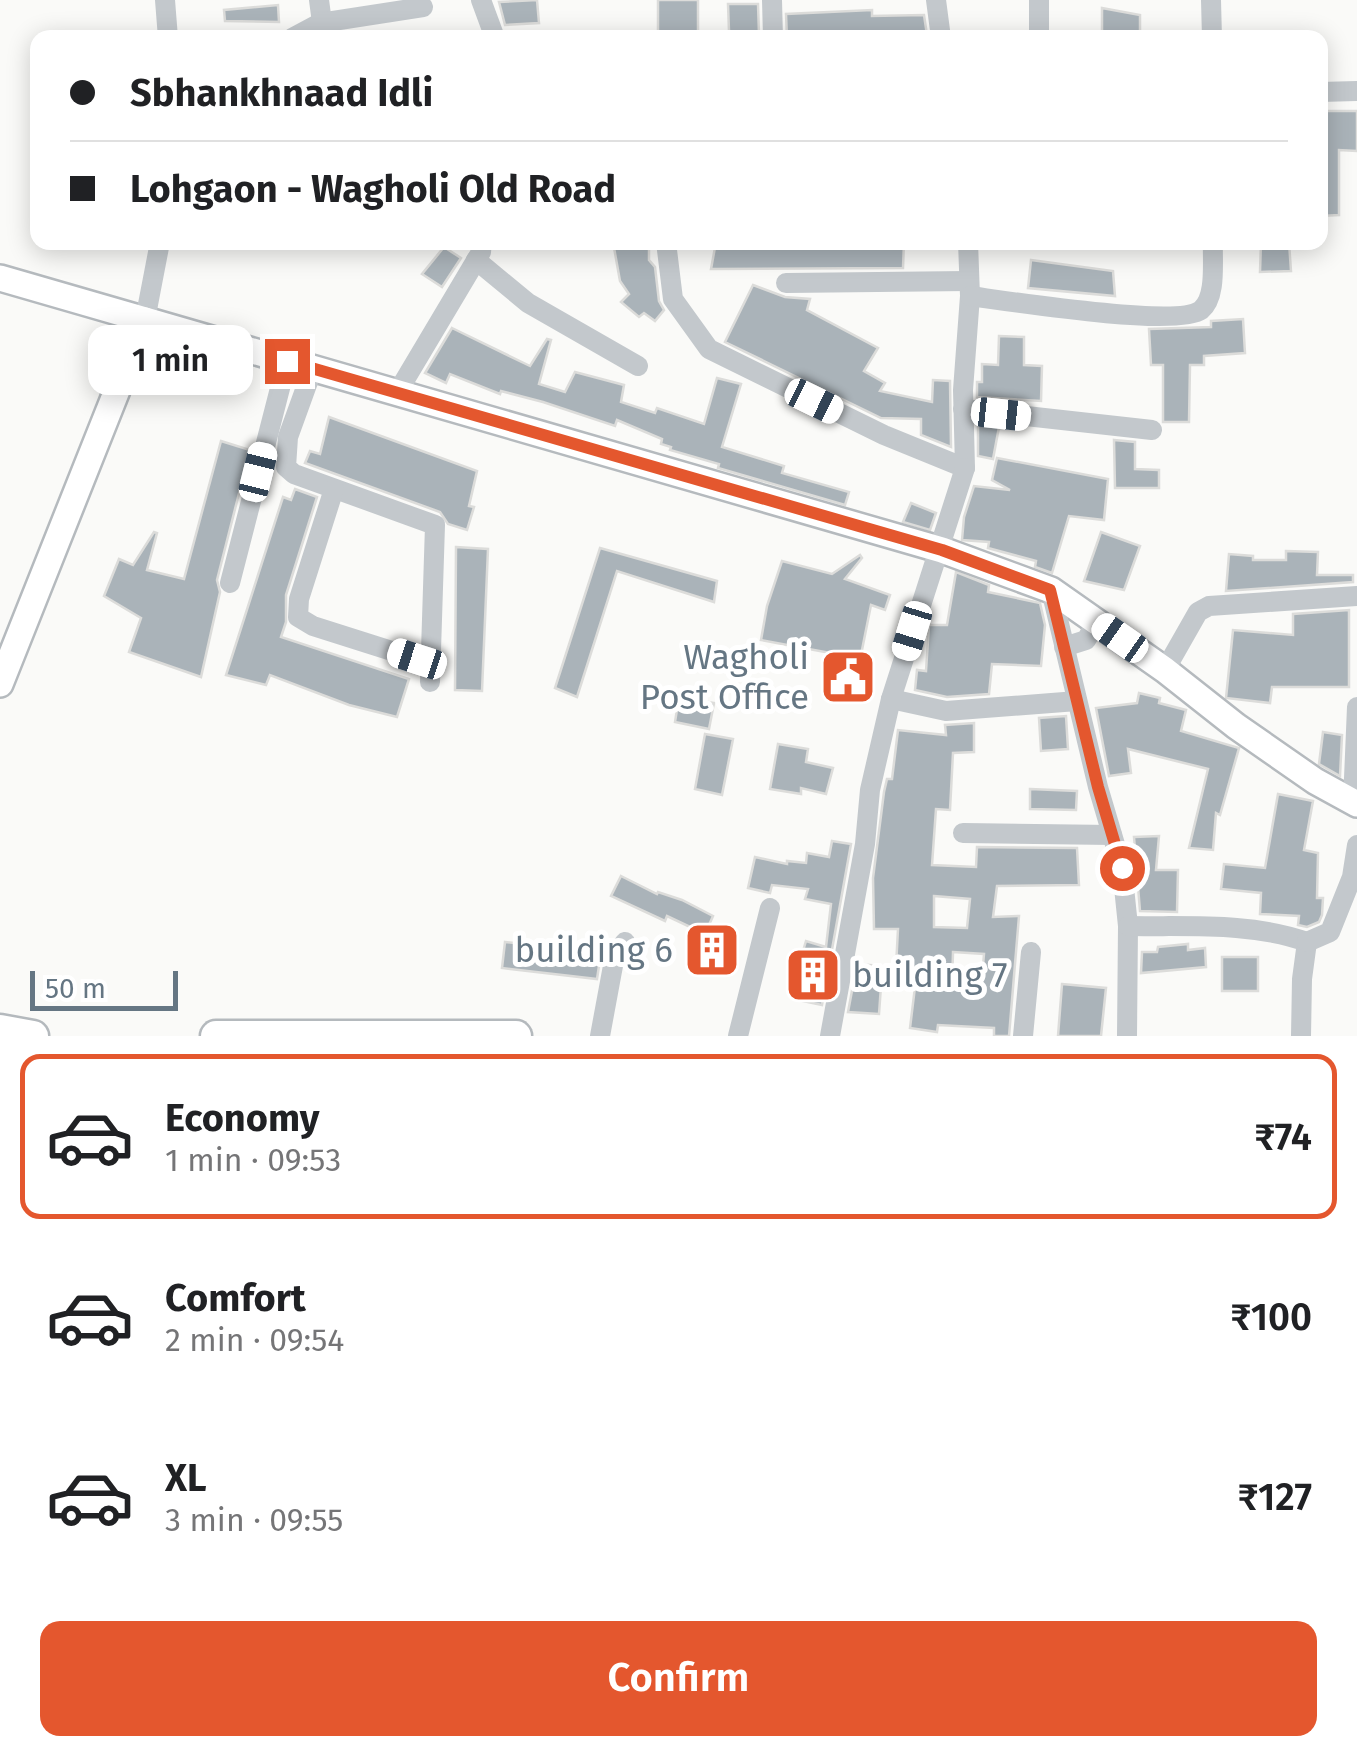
<!DOCTYPE html>
<html lang="en">
<head>
<meta charset="utf-8">
<style>
  :root { --surface:#fff; --page:#f6f6f6; --text:#202124; --muted:#757577; --line:#e0e0e0; --accent:#e4572e }
  body { margin:0; font-family:"Fira Sans",sans-serif; background:var(--page); color:var(--text); height:100vh; display:flex; flex-direction:column; font-size:38px; white-space:nowrap }
  * { box-sizing:border-box; margin:0 }
  p { font-size:32px; color:var(--muted) }
  .icon { flex:none; width:55px; height:55px; fill:none; stroke:currentColor; stroke-width:2; stroke-linecap:round; stroke-linejoin:round }
  .map { position:relative; height:1036px; overflow:hidden }
  .details { display:flex; flex-direction:column; background:var(--surface); flex:1 }
  .details>* { flex:none }
  .guide { position:absolute; left:30px; top:30px; width:1298px; height:220px; border-radius:20px; box-shadow:0 5px 25px #0003; display:grid; align-content:center; height:220px; padding:0 40px; background:var(--surface) }
  .scale { position:absolute; left:30px; bottom:25px; width:148px; box-sizing:border-box; padding-left:10px; border:5px solid #657683; border-top:0; font-size:28px; line-height:35px; white-space:nowrap; color:#657683; -webkit-text-stroke:8px #fff; paint-order:stroke }
  .end { position:absolute; width:45px; height:45px; margin:-22px; border:12px solid #e4572e; background:#fff; box-shadow:0 0 0 5px #fff }
  .from { border-radius:50% }
  .bubble { position:absolute; height:70px; border-radius:20px; background:var(--surface); box-shadow:0 5px 25px #0003; font-size:32px; font-weight:600; line-height:70px; text-align:center }
  .car { position:absolute; width:30px; height:60px; margin:-30px -15px; border-radius:12px; box-shadow:0 0 8px 2px #0007; background:linear-gradient(#fff 24%,#345 0 40%,#fff 0 76%,#345 0 86%,#fff 0) }
  .guide b { display:flex; align-items:center; gap:35px; height:95px; font-size:38px }
  .guide b+b { border-top:2px solid var(--line) }
  .guide i { width:25px; height:25px; background:var(--text) }
  ul { padding:18px 0 0; list-style:none }
  li { display:flex; align-items:center; gap:30px; height:165px; margin:0 20px 15px; padding:0 20px; border:5px solid transparent; border-radius:20px }
  li div { flex:1 }
  li b { display:block; font-size:38px }
  li em { font-style:normal; font-weight:600 }
  li.active { border-color:var(--accent) }
  li>.icon { width:90px; height:90px; stroke-width:1.5 }
  .cta { display:flex; gap:20px; margin-top:auto; padding:20px 40px }
  .cta a { flex:1; height:115px; border-radius:20px; background:var(--accent); color:#fff; font-size:40px; font-weight:600; line-height:115px; text-align:center }
  .map>svg:first-child { display:block }
  .building { fill:#aab3b9; stroke:#dcdcda; stroke-width:2.5; fill-rule:evenodd }
  .lines { fill:none; stroke-linecap:round; stroke-linejoin:round }
  .major-casing { stroke:#b5babe; stroke-width:30 }
  .highway-casing { stroke:#b4b9bd; stroke-width:35 }
  .minor { stroke:#c3c8cc; stroke-width:20 }
  .major { stroke:#fff; stroke-width:25 }
  .highway { stroke:#fff; stroke-width:30 }
  .route { stroke:#e4572e; stroke-width:12 }
  .labels { text-anchor:middle; dominant-baseline:central; stroke-width:10; stroke-linejoin:round; paint-order:stroke }
  .poi-label { font-size:35px; fill:#657683; stroke:#fff; text-anchor:end }
</style>
</head>
<body>
<div class="map">
<svg width="1357" height="1036" viewBox="0 0 1357 1036">
  <rect width="100%" height="100%" fill="#fafaf8"/>
  <g class="building">
    <polygon points="537,0 539,23 505,25 499,2"/>
    <polygon points="658,0 698,0 698,35 658,36"/>
    <polygon points="728,4 758,4 759,35 729,31"/>
    <polygon points="278,5 279,22 225,21 224,10"/>
    <polygon points="1102,8 1140,15 1140,38 1102,36"/>
    <polygon points="872,10 872,16 924,15 927,35 787,38 786,14"/>
    <polygon points="1320,111 1357,111 1357,151 1339,150 1339,215 1320,216 1320,188 1323,188"/>
    <polygon points="613,242 649,242 649,260 655,267 659,301 664,310 655,321 644,313 639,317 621,302 629,294 620,281"/>
    <polygon points="716,242 747,247 748,242 904,242 903,268 711,269"/>
    <polygon points="1261,242 1289,242 1291,271 1260,272"/>
    <polygon points="444,247 461,258 442,287 422,274"/>
    <polygon points="1031,260 1113,271 1115,296 1028,288"/>
    <polygon points="753,285 785,297 810,299 807,310 878,348 864,371 885,383 880,391 932,402 933,380 950,381 951,447 921,435 921,419 881,418 725,342"/>
    <polygon points="1243,319 1245,353 1204,356 1204,365 1190,365 1189,422 1163,422 1163,365 1151,365 1149,329 1211,327 1211,321"/>
    <polygon points="452,328 530,366 547,339 551,340 539,384 565,392 575,372 624,385 621,402 655,413 657,408 704,424 717,378 741,384 722,447 784,466 782,473 849,492 845,505 718,468 719,464 670,450 671,447 661,444 662,439 617,420 615,426 543,402 501,391 500,394 450,374 446,383 425,373"/>
    <polygon points="999,336 1024,337 1024,365 1042,366 1041,401 977,397 977,382 982,382 982,364 998,365"/>
    <polygon points="329,417 477,471 469,506 474,507 467,530 448,524 440,512 305,463 310,451 320,454"/>
    <polygon points="978,424 999,427 993,459 978,456"/>
    <polygon points="1114,440 1135,442 1135,469 1159,470 1159,488 1115,488"/>
    <polygon points="221,441 250,450 217,580 220,592 201,677 129,652 141,618 104,596 119,559 133,565 154,532 157,533 147,570 184,579"/>
    <polygon points="997,458 1108,479 1104,520 1069,516 1052,573 1035,567 1036,561 988,548 989,542 962,540 964,517 974,486 1010,490 992,480"/>
    <polygon points="295,489 317,497 286,595 286,622 281,637 409,679 397,717 349,705 270,675 266,685 226,675 283,497 291,500"/>
    <polygon points="911,503 936,513 930,530 903,522"/>
    <polygon points="1101,532 1140,546 1124,590 1084,581"/>
    <polygon points="456,547 488,549 482,691 455,690"/>
    <polygon points="600,548 717,581 714,602 617,571 577,697 555,688"/>
    <polygon points="1286,551 1318,552 1317,575 1353,575 1353,582 1226,591 1229,554 1253,556 1253,560 1286,560"/>
    <polygon points="860,555 862,558 845,579 890,595 885,610 871,605 859,665 865,667 855,691 833,686 841,655 761,640 767,606 782,561 832,574"/>
    <polygon points="956,572 989,585 988,592 1040,603 1045,625 1041,666 992,664 989,694 947,697 915,690 917,670 926,671 929,625 947,625"/>
    <polygon points="1349,610 1349,687 1272,687 1270,703 1226,698 1233,630 1293,635 1293,614"/>
    <polygon points="1139,693 1160,698 1159,703 1186,710 1181,731 1239,748 1220,815 1216,813 1213,850 1189,848 1208,769 1128,749 1131,773 1109,776 1096,708 1137,703"/>
    <polygon points="679,697 714,703 709,729 675,722"/>
    <polygon points="1066,716 1068,749 1041,751 1039,718"/>
    <path d="M 974,723 L 974,752 L 953,753 L 950,810 L 936,809 L 932,865 L 976,867 L 977,847 L 1077,848 L 1079,885 L 997,886 L 993,917 L 1019,916 L 1009,1036 L 994,1036 L 994,1028 L 938,1025 L 937,1032 L 910,1028 L 915,987 L 881,986 L 879,1014 L 848,1012 L 857,964 L 896,967 L 898,929 L 874,929 L 873,878 L 884,792 L 887,779 L 892,779 L 898,730 L 946,735 L 945,725 ZM 934,896 L 970,899 L 967,928 L 934,927 ZM 953,952 L 984,954 L 981,989 L 952,986 Z"/>
    <polygon points="1323,732 1342,735 1340,776 1319,764"/>
    <polygon points="705,734 733,739 722,795 695,789"/>
    <polygon points="778,744 808,749 806,762 833,768 826,794 801,788 801,794 770,789"/>
    <polygon points="1030,789 1077,791 1076,810 1030,809"/>
    <polygon points="1278,794 1313,801 1304,850 1318,853 1317,898 1323,898 1322,915 1319,922 1307,927 1298,925 1299,916 1260,914 1261,893 1221,889 1224,864 1265,868"/>
    <polygon points="1159,836 1156,870 1178,870 1177,912 1140,911 1134,837"/>
    <polygon points="832,841 851,844 822,1005 803,1001 808,983 797,971 806,941 826,947 831,904 805,899 808,889 772,885 770,893 748,888 755,857 787,864 787,861 806,863 807,853 829,857"/>
    <polygon points="621,876 657,894 658,892 682,900 713,916 705,934 667,916 665,921 611,896"/>
    <polygon points="702,934 730,943 722,967 694,958"/>
    <polygon points="505,942 601,953 597,979 502,968"/>
    <polygon points="1188,944 1188,950 1205,948 1206,967 1141,973 1142,952 1157,952 1158,947"/>
    <rect x="1222" y="957" width="36" height="34"/>
    <polygon points="1062,984 1106,988 1101,1036 1058,1036"/>
  </g>
  <g class="lines">
    <g class="major-casing">
      <g id="major">
        <polyline points="0,278 942,550 1051,590 1165,670 1236,726 1315,781 1357,804"/>
        <polyline points="0,684 145,320"/>
      </g>
    </g>
    <g class="highway-casing">
      <g id="highway">
        <polyline points="0,1030 33,1036"/>
        <polyline points="216,1036 516,1036"/>
      </g>
    </g>
    <g class="minor">
      <polyline points="165,0 168,38"/>
      <polyline points="319,0 324,38"/>
      <polyline points="481,0 495,38"/>
      <polyline points="772,0 773,38"/>
      <polyline points="936,0 941,38"/>
      <polyline points="1039,0 1039,38"/>
      <polyline points="1211,0 1212,38"/>
      <polyline points="292,38 320,23 423,7"/>
      <polyline points="1320,92 1357,91"/>
      <polyline points="666,242 673,299 709,349 884,435 965,468 963,390 970,296 968,242"/>
      <polyline points="476,260 528,303 638,366"/>
      <polyline points="786,283 969,281"/>
      <path d="M 970,296 C 1007,301 1177,328 1201,310 C 1217,297 1212,261 1213,242"/>
      <polyline points="145,320 160,242"/>
      <polyline points="313,368 288,437 286,467 294,474 435,525 430,682"/>
      <polyline points="397,393 481,252 482,242"/>
      <polyline points="963,409 1152,430"/>
      <polyline points="334,489 299,599 298,617 313,626 417,659"/>
      <polyline points="230,583 287,361"/>
      <polyline points="1051,590 1098,787 1122,868 1128,926 1127,1036"/>
      <polyline points="1064,647 1086,640 1097,622"/>
      <polyline points="1165,670 1198,612 1209,606 1357,596"/>
      <polyline points="891,699 946,711 1077,701"/>
      <polyline points="1353,802 1357,707"/>
      <polyline points="963,833 1112,835"/>
      <path d="M 1128,926 C 1188,927 1251,922 1307,942 L 1302,979 L 1301,1036"/>
      <polyline points="1307,942 1330,932 1352,877 1357,845"/>
      <polyline points="600,1036 615,955 625,942"/>
      <polyline points="738,1036 770,908"/>
      <polyline points="830,1036 865,844 870,790 891,699 965,468"/>
      <polyline points="1023,1036 1031,952"/>
    </g>
    <use href="#major" class="major"/>
    <use href="#highway" class="highway"/>
  </g>
  <g class="lines">
    <polyline class="route" points="287,361 942,550 1050,590 1098,787 1122,868"/>
  </g>
  <defs>
    <g id="civic-square" transform="scale(2.875)"><rect x="-9" y="-9" width="18" height="18" rx="4" fill="#e4572e" stroke="#fff"/><path d="M-.6-6.5H3V-4.5H.6V-3L4-1V1h2V6H-6V1h2V-1L-.6-3ZM-1.2 2.5V6h2.4V2.5Z" fill="#fff"/></g>
    <g id="building-square" transform="scale(2.875)"><rect x="-9" y="-9" width="18" height="18" rx="4" fill="#e4572e" stroke="#fff"/><path d="M-4-6H4V6H1V3H-1V6H-4ZM-2.5-4.3h1.7v1.8h-1.7ZM.8-4.3h1.7v1.8H.8ZM-2.5-1h1.7V.8h-1.7ZM.8-1h1.7V.8H.8Z" fill="#fff"/></g>
  </defs>
  <g fill-rule="evenodd">
    <use href="#civic-square" x="848" y="677"/>
    <use href="#building-square" x="712" y="950"/>
    <use href="#building-square" x="813" y="975"/>
  </g>
  <g class="labels">
    <g class="poi-label">
      <text x="809" y="657">Wagholi<tspan x="809" dy="40">Post Office</tspan></text>
      <text x="673" y="950">building 6</text>
      <text x="852" y="975" text-anchor="start">building 7</text>
    </g>
  </g>
</svg>
<div class="scale">50 m</div>
<i class="end from" style="left:1122px;top:868px"></i>
<i class="end" style="left:287px;top:361px"></i>
<div class="bubble" style="left:88px;top:325px;width:165px">1 min</div>
<i class="car" style="left:814px;top:401px;rotate:116deg"></i>
<i class="car" style="left:1001px;top:414px;rotate:96deg"></i>
<i class="car" style="left:258px;top:472px;rotate:14deg"></i>
<i class="car" style="left:912px;top:631px;rotate:197deg"></i>
<i class="car" style="left:1120px;top:638px;rotate:305deg"></i>
<i class="car" style="left:417px;top:659px;rotate:288deg"></i>
<div class="guide">
<b><i class="from"></i>Sbhankhnaad Idli</b>
<b><i></i>Lohgaon - Wagholi Old Road</b>
</div>
</div>
<section class="details">
<ul>
<li class="active"><svg class="icon" aria-label="car" viewBox="0 0 24 24"><path d="M5 17H2v-5l4-1 3-4h7l3 4 3 1v5h-3M9 17h6M6 11h13"/><circle cx="7" cy="17" r="2"/><circle cx="17" cy="17" r="2"/></svg><div><b>Economy</b><p>1 min · 09:53</p></div><em>₹74</em></li>
<li><svg class="icon" aria-label="car" viewBox="0 0 24 24"><path d="M5 17H2v-5l4-1 3-4h7l3 4 3 1v5h-3M9 17h6M6 11h13"/><circle cx="7" cy="17" r="2"/><circle cx="17" cy="17" r="2"/></svg><div><b>Comfort</b><p>2 min · 09:54</p></div><em>₹100</em></li>
<li><svg class="icon" aria-label="car" viewBox="0 0 24 24"><path d="M5 17H2v-5l4-1 3-4h7l3 4 3 1v5h-3M9 17h6M6 11h13"/><circle cx="7" cy="17" r="2"/><circle cx="17" cy="17" r="2"/></svg><div><b>XL</b><p>3 min · 09:55</p></div><em>₹127</em></li>
</ul>
<div class="cta"><a>Confirm</a></div>
</section>
</body>
</html>
